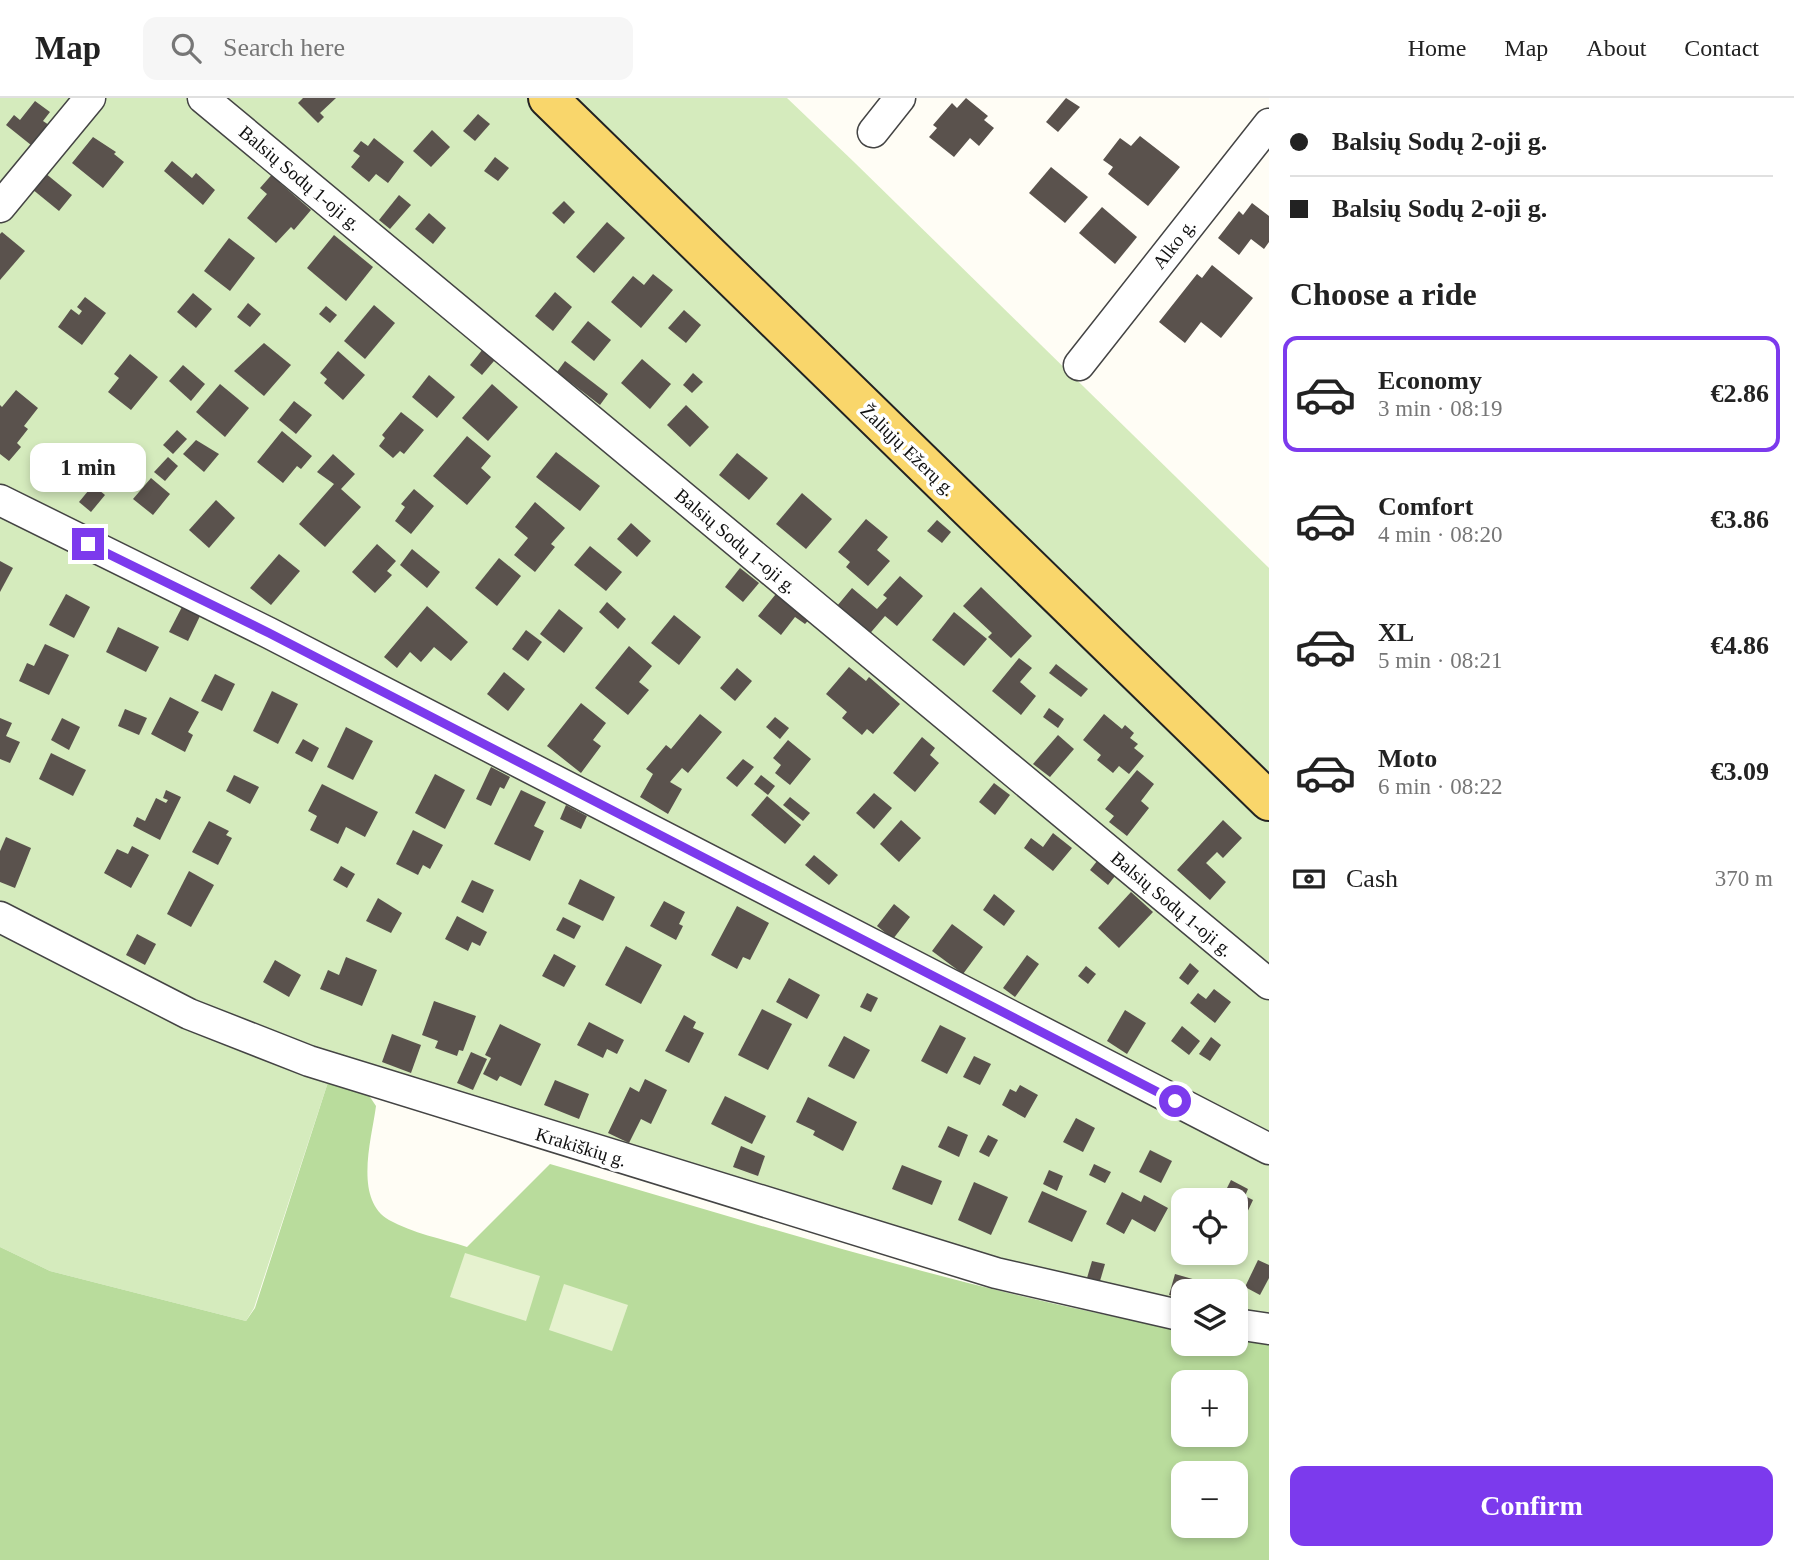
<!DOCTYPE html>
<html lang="en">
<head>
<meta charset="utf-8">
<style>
  :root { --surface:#fff; --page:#f6f6f6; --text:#222; --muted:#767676; --line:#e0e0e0; --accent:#7c3aed }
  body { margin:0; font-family:"Times New Roman",serif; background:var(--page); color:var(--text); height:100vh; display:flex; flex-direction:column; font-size:26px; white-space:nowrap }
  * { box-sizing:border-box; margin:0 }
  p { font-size:23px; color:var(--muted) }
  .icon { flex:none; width:38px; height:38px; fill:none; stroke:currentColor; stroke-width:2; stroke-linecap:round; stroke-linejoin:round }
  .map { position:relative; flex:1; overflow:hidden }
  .drawer { display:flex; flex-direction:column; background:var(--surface); width:525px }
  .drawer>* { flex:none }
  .banner { display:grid; align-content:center; height:154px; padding:0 21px; background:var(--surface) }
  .tools { position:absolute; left:1171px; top:1090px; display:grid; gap:14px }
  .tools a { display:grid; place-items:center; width:77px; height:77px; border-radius:14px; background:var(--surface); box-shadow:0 4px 10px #0003; font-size:35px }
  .end { position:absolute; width:32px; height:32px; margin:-16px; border:9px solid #7c3aed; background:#fff; box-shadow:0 0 0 4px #fff }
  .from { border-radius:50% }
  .bubble { position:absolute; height:49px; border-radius:14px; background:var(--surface); box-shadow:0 4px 10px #0003; font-size:23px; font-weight:600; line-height:49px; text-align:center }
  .banner b { display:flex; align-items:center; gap:24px; height:66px; font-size:26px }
  .banner b+b { border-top:2px solid var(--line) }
  .banner i { width:18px; height:18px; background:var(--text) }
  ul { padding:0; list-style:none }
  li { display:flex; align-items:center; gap:21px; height:116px; margin:0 14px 10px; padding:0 7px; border:4px solid transparent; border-radius:14px }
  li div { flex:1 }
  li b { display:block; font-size:26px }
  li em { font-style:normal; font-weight:600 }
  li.current { border-color:var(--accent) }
  li>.icon { width:63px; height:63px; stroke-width:1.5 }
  h2 { padding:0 21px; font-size:32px; line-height:84px }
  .pay { display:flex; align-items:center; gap:18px; height:77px; padding:0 21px; font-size:26px }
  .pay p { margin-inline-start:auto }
  .cta { display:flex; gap:14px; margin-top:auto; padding:14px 21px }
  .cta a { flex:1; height:80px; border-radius:14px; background:var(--accent); color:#fff; font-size:28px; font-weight:600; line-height:80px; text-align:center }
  header { display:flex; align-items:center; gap:42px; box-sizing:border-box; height:98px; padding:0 35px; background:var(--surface); border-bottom:2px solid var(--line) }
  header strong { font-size:33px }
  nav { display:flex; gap:38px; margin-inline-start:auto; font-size:24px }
  .search { width:490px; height:63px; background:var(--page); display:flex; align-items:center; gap:18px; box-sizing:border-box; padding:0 24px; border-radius:14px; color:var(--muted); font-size:26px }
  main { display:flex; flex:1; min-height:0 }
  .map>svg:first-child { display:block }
  .green { fill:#d5ebbd; fill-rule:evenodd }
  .forest { fill:#b9dc9c; fill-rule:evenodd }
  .pitch { fill:#e6f2cf }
  .building { fill:#5a524d }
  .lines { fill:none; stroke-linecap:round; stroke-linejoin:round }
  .minor-casing { stroke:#444; stroke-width:33 }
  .major-casing { stroke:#222; stroke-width:42 }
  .minor { stroke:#fff; stroke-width:30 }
  .major { stroke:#f9d66b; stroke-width:38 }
  .route { stroke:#7c3aed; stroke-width:9 }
  .labels { text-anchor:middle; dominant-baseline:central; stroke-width:7; stroke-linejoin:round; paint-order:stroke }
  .street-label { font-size:19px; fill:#111; stroke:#fff }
</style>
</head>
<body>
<header>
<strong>Map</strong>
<div class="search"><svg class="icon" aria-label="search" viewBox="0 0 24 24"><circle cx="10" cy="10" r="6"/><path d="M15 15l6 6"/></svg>Search here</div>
<nav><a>Home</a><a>Map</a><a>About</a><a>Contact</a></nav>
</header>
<main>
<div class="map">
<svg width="1269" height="1462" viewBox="0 0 1269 1462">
  <rect width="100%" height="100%" fill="#fffdf5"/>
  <g class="green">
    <path d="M 0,0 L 528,0 L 1269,716 L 1269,1217 L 1236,1212 L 1236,1194 L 1183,1194 L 1183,1203 L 1087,1186 L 672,1066 L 256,933 L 0,806 ZM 1183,1102 L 1236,1102 L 1236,1155 L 1183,1155 Z"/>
    <polygon points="563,0 787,0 854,64 1269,470 1269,684"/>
    <polygon points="0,831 329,981 254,1210 246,1223 50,1173 0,1149"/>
  </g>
  <path class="forest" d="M 329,981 L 368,996 L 376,1008 C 372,1040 353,1101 389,1122 C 412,1135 443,1141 467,1149 L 550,1066 C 759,1126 968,1194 1183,1232 L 1183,1246 L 1236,1246 L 1236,1241 L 1269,1246 L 1269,1462 L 0,1462 L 0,1149 L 50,1173 L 246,1223 L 255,1210 ZM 1183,1284 L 1236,1284 L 1236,1337 L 1183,1337 ZM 1183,1376 L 1236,1376 L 1236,1428 L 1183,1428 Z"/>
  <g class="pitch">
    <polygon points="465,1155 540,1178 526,1223 450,1199"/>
    <polygon points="564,1186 628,1207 612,1253 549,1232"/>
  </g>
  <g class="building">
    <polygon points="303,0 336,0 320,15 324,19 318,25 298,5"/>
    <polygon points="966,0 988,18 984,22 994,30 979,48 970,40 954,59 929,39 937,30 933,27 952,5 957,10"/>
    <polygon points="1066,0 1080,9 1058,34 1046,24"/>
    <polygon points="35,3 50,14 43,23 49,27 31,47 6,27 14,17 20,22"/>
    <polygon points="478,16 490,26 475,43 463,33"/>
    <polygon points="432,32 450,49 431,69 413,53"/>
    <polygon points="1140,38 1180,69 1148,108 1108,76 1113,69 1103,62 1120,40 1131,48"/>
    <polygon points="93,39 116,54 114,56 124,64 103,90 72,65"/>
    <polygon points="374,40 404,64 388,85 376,76 369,84 351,69 360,58 353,53 361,43 368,48"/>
    <polygon points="495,59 509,70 498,83 484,73"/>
    <polygon points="172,63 192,80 196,75 215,92 203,107 164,73"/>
    <polygon points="1051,69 1088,99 1065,125 1029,95"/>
    <polygon points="275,73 283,81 280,85 311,112 294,132 291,129 276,145 247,120 267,96 260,90"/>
    <polygon points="45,75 72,97 59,113 32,91"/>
    <polygon points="399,97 411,107 390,131 379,122"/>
    <polygon points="564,103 575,114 564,126 552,115"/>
    <polygon points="1252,105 1269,118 1269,144 1264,151 1251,141 1239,157 1218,140 1239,113 1243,117"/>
    <polygon points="1102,109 1137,139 1115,166 1079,135"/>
    <polygon points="429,115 446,130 433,146 415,131"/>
    <polygon points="607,124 625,140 594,175 576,159"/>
    <polygon points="2,134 25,153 0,182 0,136"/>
    <polygon points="334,137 373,169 346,203 307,170"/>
    <polygon points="229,140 255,160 230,193 204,173"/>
    <polygon points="1212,167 1253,200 1221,240 1201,224 1185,245 1159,224 1197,176 1202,180"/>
    <polygon points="653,176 673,192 641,230 611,204 633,178 644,187"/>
    <polygon points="555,194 572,209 553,233 535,218"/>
    <polygon points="193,195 212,211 196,230 177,214"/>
    <polygon points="85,199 106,215 82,247 58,229 71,211 79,217 82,213 77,209"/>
    <polygon points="248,205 261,216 250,229 237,219"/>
    <polygon points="374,207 395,225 365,261 344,243"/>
    <polygon points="326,208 337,217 330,225 319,216"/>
    <polygon points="684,212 701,227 686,245 668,230"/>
    <polygon points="588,223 611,242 594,263 571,244"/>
    <polygon points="264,245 291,267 264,298 234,273"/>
    <polygon points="487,246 500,256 482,277 470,267"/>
    <polygon points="338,253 365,277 343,302 324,285 327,281 320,275"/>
    <polygon points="130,256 158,279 131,312 108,294 119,280 114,276"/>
    <polygon points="642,261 671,286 650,311 621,285"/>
    <polygon points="565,263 608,296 600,307 557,274"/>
    <polygon points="183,267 205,286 191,303 169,283"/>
    <polygon points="693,275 703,284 692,295 683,287"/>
    <polygon points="429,277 455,299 437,320 412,299"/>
    <polygon points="220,286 249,310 225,339 196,314"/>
    <polygon points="492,286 518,309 488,343 462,320"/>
    <polygon points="16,292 38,310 24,328 28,331 17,345 21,349 9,363 0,356 0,307 2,309"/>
    <polygon points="294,303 312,317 296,336 279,322"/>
    <polygon points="686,307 709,329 690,349 667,327"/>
    <polygon points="401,314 424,332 404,356 400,353 393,360 379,348 385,340 382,337"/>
    <polygon points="177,332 187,341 173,356 163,347"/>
    <polygon points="282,333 312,358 301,371 297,368 283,385 257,364"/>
    <polygon points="467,338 491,358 481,370 491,379 467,407 433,378"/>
    <polygon points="196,342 219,356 204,374 183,356"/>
    <polygon points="556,354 600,388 580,413 536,379"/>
    <polygon points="737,355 768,380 749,402 719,377"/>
    <polygon points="333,356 355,376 341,391 361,409 325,449 299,426 334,386 317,374"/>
    <polygon points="168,359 178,368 165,383 154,374"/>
    <polygon points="151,380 170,396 153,417 133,401"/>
    <polygon points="93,387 105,397 91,414 79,404"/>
    <polygon points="414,391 434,408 411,436 395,423 405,409 401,406"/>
    <polygon points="802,395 832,421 806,451 776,426"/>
    <polygon points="216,402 235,420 209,450 189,432"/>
    <polygon points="535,404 565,430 551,446 555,449 535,474 514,457 528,440 515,429"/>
    <polygon points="866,421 888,439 877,452 890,463 868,488 846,469 850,464 838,454"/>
    <polygon points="937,422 951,434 942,445 927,433"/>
    <polygon points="631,425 651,443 637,459 617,441"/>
    <polygon points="377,446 396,463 387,473 392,477 375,495 352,474"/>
    <polygon points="590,448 622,474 606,493 574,467"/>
    <polygon points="412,451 440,474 427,490 400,467"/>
    <polygon points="279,456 300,473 271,507 250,490"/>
    <polygon points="499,460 521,478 497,508 475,490"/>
    <polygon points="0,463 13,470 0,494"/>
    <polygon points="740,470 759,485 743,504 725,489"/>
    <polygon points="900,478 923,498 897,528 885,518 866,540 837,508 852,490 877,511 887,500 883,497"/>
    <polygon points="981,489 1032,538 1011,560 988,539 992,535 963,508"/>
    <polygon points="780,491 813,517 805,526 795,519 781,537 758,518"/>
    <polygon points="66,496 90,509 74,540 49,527"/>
    <polygon points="607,504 626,521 618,531 599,514"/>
    <polygon points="183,507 201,516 188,543 169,534"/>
    <polygon points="427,508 468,544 451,563 434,549 421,564 410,554 397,570 384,559"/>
    <polygon points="559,511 583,530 564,555 540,536"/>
    <polygon points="954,514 987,541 964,568 932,542"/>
    <polygon points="674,517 701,539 679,567 651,545"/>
    <polygon points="118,529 159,549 146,574 106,554"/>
    <polygon points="526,532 542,544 528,563 512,551"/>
    <polygon points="45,546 69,557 49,597 19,583 27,565 34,568"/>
    <polygon points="629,548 652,568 639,584 649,592 628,617 595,590"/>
    <polygon points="1019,560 1032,570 1020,584 1036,598 1021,617 992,593"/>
    <polygon points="1056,566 1088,591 1081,599 1049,575"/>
    <polygon points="849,569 866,583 869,579 900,606 873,636 867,631 862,637 842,620 847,614 826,596"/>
    <polygon points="737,570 752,583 735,603 720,590"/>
    <polygon points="504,574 525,591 508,613 487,596"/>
    <polygon points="215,576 235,586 222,613 201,603"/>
    <polygon points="272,593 298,606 278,646 253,633"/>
    <polygon points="170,599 199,614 188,634 193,637 185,654 151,636"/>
    <polygon points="581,605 606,625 593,642 601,648 581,675 547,648"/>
    <polygon points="1049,610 1064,621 1058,630 1043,619"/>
    <polygon points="125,611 147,620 139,637 118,628"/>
    <polygon points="700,616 722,634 688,675 682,670 670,684 682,691 668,716 640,699 653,676 646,671 666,647 671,651"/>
    <polygon points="1104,616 1122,631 1125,627 1134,635 1130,640 1138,646 1134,650 1144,658 1129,676 1119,668 1113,675 1097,662 1101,657 1083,642"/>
    <polygon points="775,619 789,630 780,641 766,629"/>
    <polygon points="0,620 12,625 6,638 20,644 10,665 0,661"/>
    <polygon points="62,620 80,629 69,652 51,642"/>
    <polygon points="346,629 373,643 353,682 327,669"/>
    <polygon points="1058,637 1074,651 1050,679 1033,666"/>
    <polygon points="922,639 935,650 930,657 939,665 915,694 893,675"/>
    <polygon points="303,641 319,650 312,664 295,655"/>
    <polygon points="788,642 811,661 790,687 775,675 781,667 773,660"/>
    <polygon points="51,655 86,672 73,698 39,681"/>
    <polygon points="743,661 754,669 737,689 726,680"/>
    <polygon points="491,669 510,679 504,691 500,689 491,708 476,701"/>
    <polygon points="1137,672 1154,686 1141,703 1149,710 1127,738 1109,724 1114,718 1105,711"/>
    <polygon points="435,676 465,692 445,731 415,715"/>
    <polygon points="234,677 259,689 250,706 226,693"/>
    <polygon points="761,677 775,688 768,697 754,686"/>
    <polygon points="994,685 1010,697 995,717 979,704"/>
    <polygon points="322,686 378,714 365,739 346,729 338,746 310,732 317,718 308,713"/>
    <polygon points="166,692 181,699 160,742 133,728 137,719 145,723 156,700 166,705 168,702 163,700"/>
    <polygon points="521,692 546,704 534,728 544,733 530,763 494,746"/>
    <polygon points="874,695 892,710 874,731 856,715"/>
    <polygon points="767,698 801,727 785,746 751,717"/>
    <polygon points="790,699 810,715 803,723 783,707"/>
    <polygon points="566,707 587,718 581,731 560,721"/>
    <polygon points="901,722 921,740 899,764 880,746"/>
    <polygon points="1223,722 1242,740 1223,760 1217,754 1206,765 1226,784 1210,802 1177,772"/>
    <polygon points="209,723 229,733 226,737 232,740 218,767 192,754"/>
    <polygon points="413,732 443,747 430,771 423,767 418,777 396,766"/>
    <polygon points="1053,735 1072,750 1053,773 1024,750 1031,740 1043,749"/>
    <polygon points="6,739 31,750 15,790 0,784 0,753"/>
    <polygon points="132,748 149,757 131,790 104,775 117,751 128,756"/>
    <polygon points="814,757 838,777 829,787 805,767"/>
    <polygon points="1101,758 1119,773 1108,787 1090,772"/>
    <polygon points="341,768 355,776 347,790 333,782"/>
    <polygon points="189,773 214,787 191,829 167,816"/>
    <polygon points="580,781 615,799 603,823 568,806"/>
    <polygon points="472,782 494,792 483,815 461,804"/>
    <polygon points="1131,794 1153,814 1119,850 1098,830"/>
    <polygon points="994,796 1015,813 1004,828 983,812"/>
    <polygon points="378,800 402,815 391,835 366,823"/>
    <polygon points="664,803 685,814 679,826 683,828 676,842 650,828"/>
    <polygon points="894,806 910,819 893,841 877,828"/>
    <polygon points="737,808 769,825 750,862 743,859 737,871 711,857"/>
    <polygon points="457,818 487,834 480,848 472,844 468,853 445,841"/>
    <polygon points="563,819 581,828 574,841 556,832"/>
    <polygon points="952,826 983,849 963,876 932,853"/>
    <polygon points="137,836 156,846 145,867 126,857"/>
    <polygon points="626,848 662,867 641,906 605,887"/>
    <polygon points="554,856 576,868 564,889 542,878"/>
    <polygon points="1027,857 1039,866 1015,899 1003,890"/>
    <polygon points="346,859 377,872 362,908 320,891 328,872 339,877"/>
    <polygon points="275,862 301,877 289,899 263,884"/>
    <polygon points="1190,865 1199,873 1188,887 1179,880"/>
    <polygon points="1086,868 1096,876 1088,886 1078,878"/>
    <polygon points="789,880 820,897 807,921 776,904"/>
    <polygon points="1214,891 1231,904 1215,925 1190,905 1198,895 1206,901"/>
    <polygon points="867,895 878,900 871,914 860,909"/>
    <polygon points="434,903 476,918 463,953 459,952 457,958 435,950 438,943 422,937"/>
    <polygon points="762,911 792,926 768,972 738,957"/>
    <polygon points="1125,912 1146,925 1127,956 1107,943"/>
    <polygon points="684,917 696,924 693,930 704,935 689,965 665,953"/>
    <polygon points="589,924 624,942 617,956 607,951 603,960 577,947"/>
    <polygon points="500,926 541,946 521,988 500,978 497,983 483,976 491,960 485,957"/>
    <polygon points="940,927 966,940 947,976 921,963"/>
    <polygon points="1182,928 1200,943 1189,957 1171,943"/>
    <polygon points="392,936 421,947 411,975 382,964"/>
    <polygon points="844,938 870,952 854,981 828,968"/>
    <polygon points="1211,939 1221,947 1210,963 1199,956"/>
    <polygon points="471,954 487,961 473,992 457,985"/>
    <polygon points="974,958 991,966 980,987 963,979"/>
    <polygon points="645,981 667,992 651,1026 641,1021 629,1045 608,1035 630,989 639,994"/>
    <polygon points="555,982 589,996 579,1021 544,1007"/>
    <polygon points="1020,987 1038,997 1025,1020 1002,1007 1010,991 1016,994"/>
    <polygon points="725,998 766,1018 752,1046 711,1026"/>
    <polygon points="808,999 857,1024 843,1053 813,1037 815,1033 796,1024"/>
    <polygon points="1076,1020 1095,1030 1083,1054 1063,1044"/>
    <polygon points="948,1028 968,1037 959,1059 938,1049"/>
    <polygon points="988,1037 998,1042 989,1059 979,1054"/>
    <polygon points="741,1048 765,1058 758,1078 733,1069"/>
    <polygon points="1150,1052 1172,1063 1161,1085 1139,1074"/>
    <polygon points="1094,1066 1111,1074 1105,1085 1089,1077"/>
    <polygon points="902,1067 942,1083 932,1107 892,1091"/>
    <polygon points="1049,1072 1063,1078 1057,1093 1043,1086"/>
    <polygon points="1231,1082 1248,1091 1245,1098 1253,1102 1236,1138 1236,1102 1221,1102"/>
    <polygon points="974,1084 1008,1099 991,1137 958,1122"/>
    <polygon points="1042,1093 1087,1113 1072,1144 1028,1124"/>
    <polygon points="1122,1094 1141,1104 1144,1097 1168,1110 1155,1134 1132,1121 1124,1136 1106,1126"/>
    <polygon points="1258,1162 1269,1167 1269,1180 1260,1197 1245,1189"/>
    <polygon points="1092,1163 1105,1166 1100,1183 1087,1180"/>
    <polygon points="1175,1176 1196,1182 1193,1194 1183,1194 1183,1201 1169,1197"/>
    <polygon points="1215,1183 1230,1188 1228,1194 1211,1194"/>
  </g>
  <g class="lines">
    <g class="minor-casing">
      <g id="minor">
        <polyline points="203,0 1269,886"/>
        <polyline points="873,34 900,0"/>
        <polyline points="0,109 90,0"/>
        <polyline points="1079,267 1269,26"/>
        <polyline points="0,402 269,535 1269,1051"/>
        <polyline points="0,819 189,916 309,963 996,1175 1183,1218"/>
        <polyline points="1236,1226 1269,1231"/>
      </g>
    </g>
    <g class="major-casing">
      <polyline id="major" points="548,0 1269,703"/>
    </g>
    <use href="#minor" class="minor"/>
    <use href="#major" class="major"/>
  </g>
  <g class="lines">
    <polyline class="route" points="88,446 269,535 1175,1003"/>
  </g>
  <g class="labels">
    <g class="street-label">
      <text transform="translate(300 80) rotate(40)">Balsių Sodų 1-oji g.</text>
      <text transform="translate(1174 146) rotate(-52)">Alko g.</text>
      <text transform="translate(908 352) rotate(44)">Žaliųjų Ežerų g.</text>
      <text transform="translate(736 443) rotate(40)">Balsių Sodų 1-oji g.</text>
      <text transform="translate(1172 806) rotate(40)">Balsių Sodų 1-oji g.</text>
      <text transform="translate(581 1049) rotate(17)">Krakiškių g.</text>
    </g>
  </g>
</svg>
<div class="tools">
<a><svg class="icon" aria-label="locate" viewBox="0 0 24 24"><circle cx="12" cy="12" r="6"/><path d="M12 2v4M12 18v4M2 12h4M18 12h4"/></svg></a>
<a><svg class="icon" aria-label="layers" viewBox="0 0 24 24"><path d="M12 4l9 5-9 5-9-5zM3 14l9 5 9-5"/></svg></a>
<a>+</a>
<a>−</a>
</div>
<i class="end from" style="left:1175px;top:1003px"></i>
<i class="end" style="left:88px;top:446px"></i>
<div class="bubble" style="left:30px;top:345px;width:116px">1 min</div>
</div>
<section class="drawer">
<div class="banner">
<b><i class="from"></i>Balsių Sodų 2-oji g.</b>
<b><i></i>Balsių Sodų 2-oji g.</b>
</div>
<h2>Choose a ride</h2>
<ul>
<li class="current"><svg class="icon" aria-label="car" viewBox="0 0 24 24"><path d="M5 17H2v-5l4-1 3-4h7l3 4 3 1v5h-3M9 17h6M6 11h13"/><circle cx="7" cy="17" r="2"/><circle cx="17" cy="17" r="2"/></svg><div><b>Economy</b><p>3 min · 08:19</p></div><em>€2.86</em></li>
<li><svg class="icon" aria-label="car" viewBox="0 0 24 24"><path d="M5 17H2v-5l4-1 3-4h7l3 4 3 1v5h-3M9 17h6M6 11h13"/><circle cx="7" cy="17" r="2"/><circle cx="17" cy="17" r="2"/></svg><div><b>Comfort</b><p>4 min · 08:20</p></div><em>€3.86</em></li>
<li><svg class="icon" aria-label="car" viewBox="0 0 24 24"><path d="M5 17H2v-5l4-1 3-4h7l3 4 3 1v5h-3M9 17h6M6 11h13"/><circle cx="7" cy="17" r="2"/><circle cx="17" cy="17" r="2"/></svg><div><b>XL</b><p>5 min · 08:21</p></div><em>€4.86</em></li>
<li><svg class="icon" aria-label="car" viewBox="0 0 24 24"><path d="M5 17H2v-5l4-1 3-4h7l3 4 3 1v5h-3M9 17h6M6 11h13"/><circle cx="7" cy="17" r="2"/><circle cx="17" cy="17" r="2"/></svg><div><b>Moto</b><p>6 min · 08:22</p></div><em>€3.09</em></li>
</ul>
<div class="pay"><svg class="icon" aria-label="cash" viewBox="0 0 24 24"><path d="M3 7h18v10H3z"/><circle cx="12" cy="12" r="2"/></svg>Cash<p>370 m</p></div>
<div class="cta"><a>Confirm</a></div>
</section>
</main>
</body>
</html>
